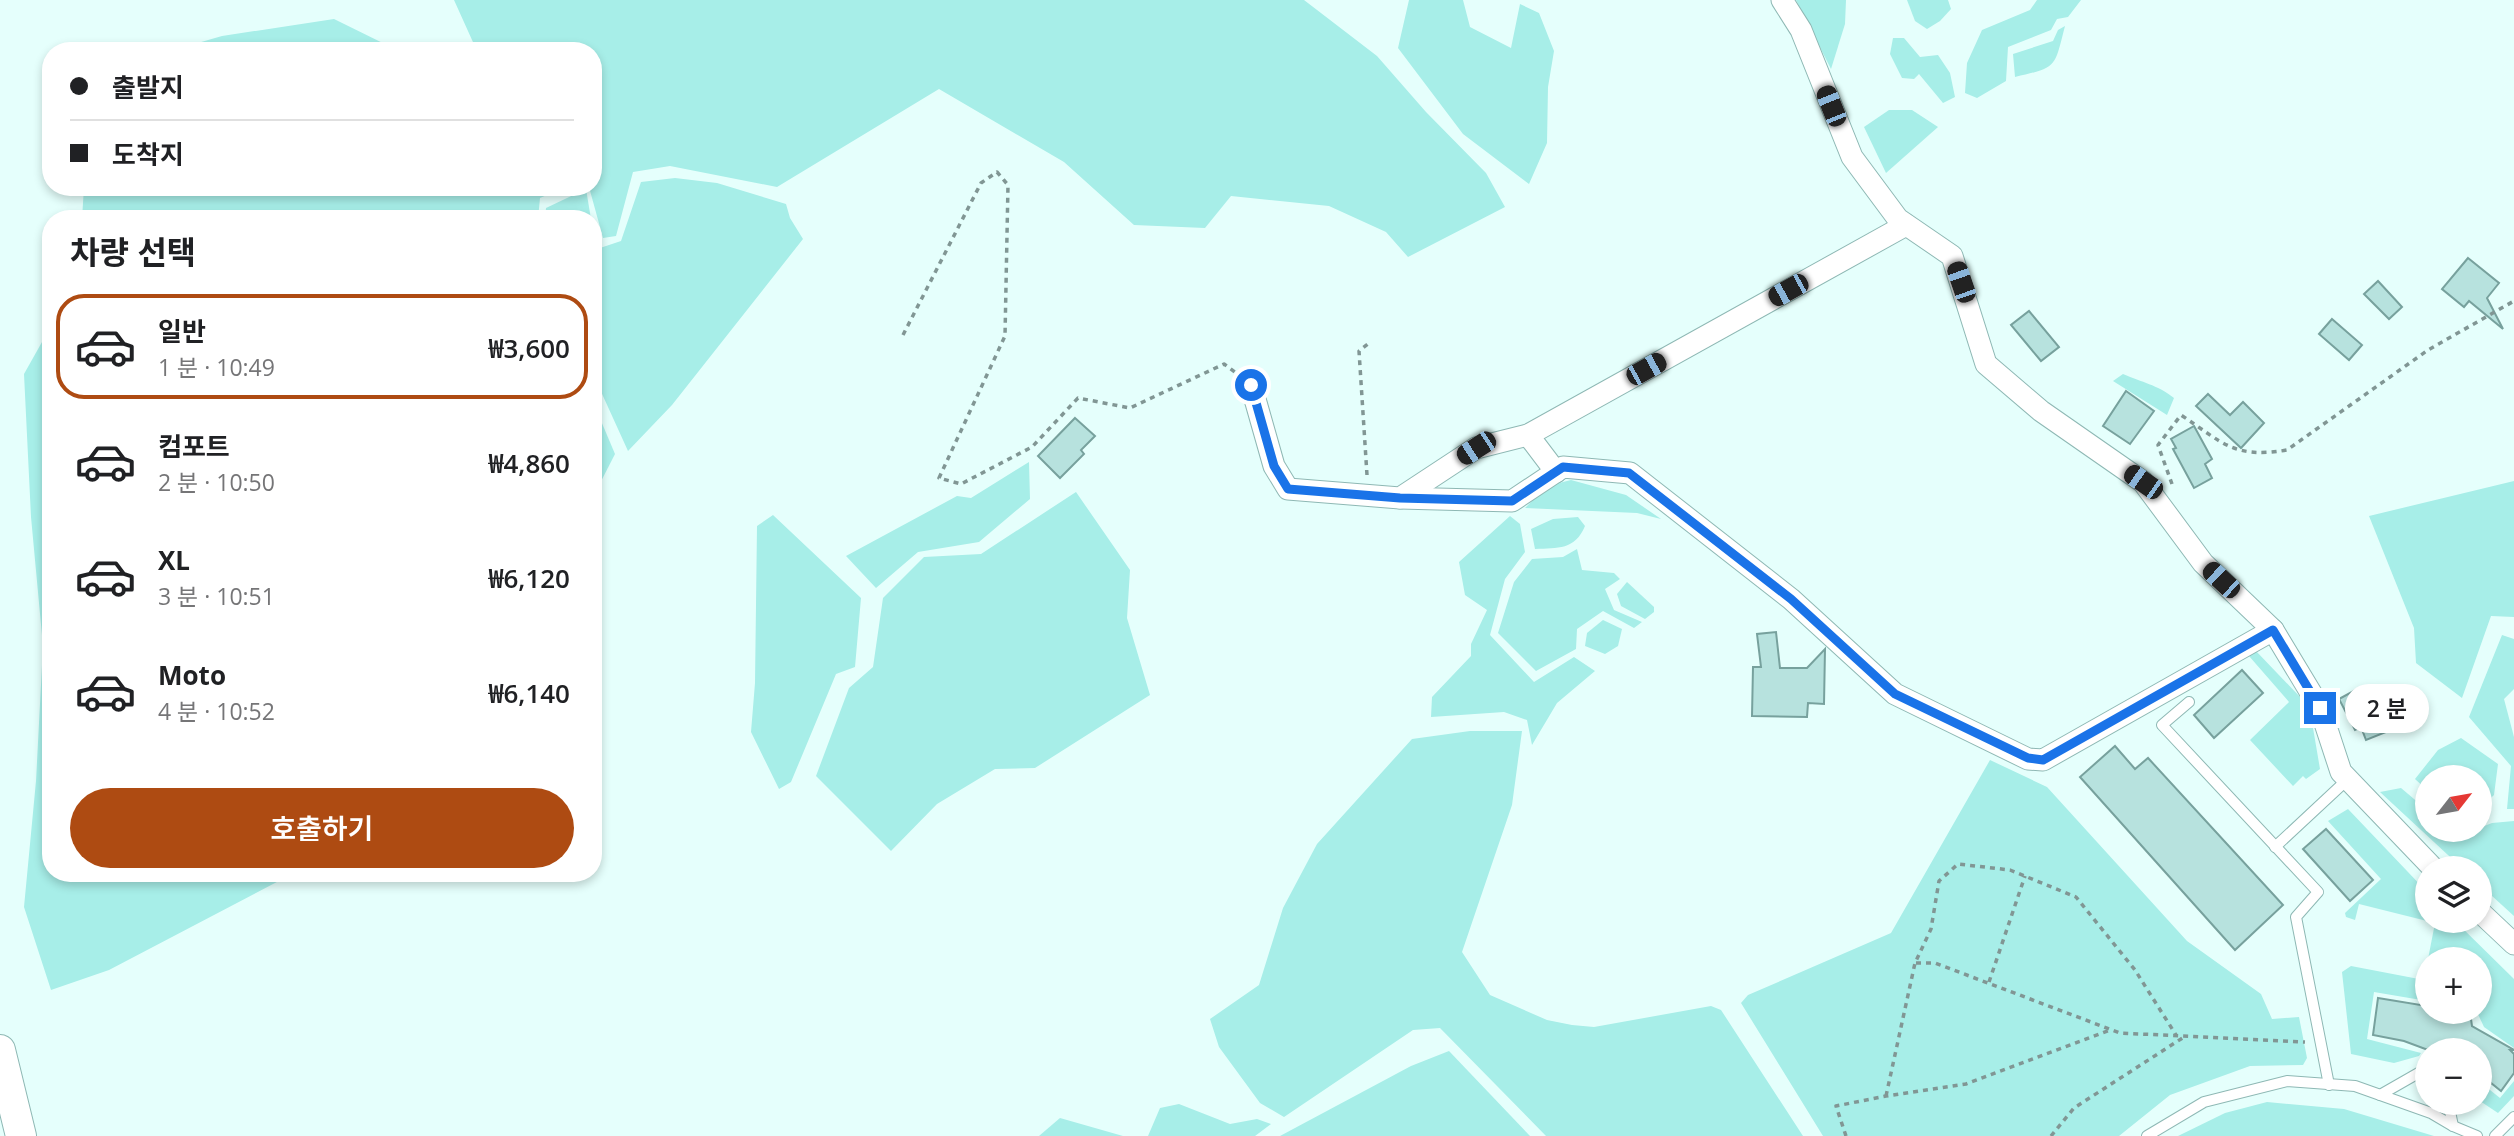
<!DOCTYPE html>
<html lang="ko">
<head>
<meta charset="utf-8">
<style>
  :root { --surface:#fff; --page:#f6f6f6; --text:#202124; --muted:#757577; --line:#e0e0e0; --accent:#ae4b12 }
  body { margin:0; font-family:"Open Sans","Noto Sans KR",sans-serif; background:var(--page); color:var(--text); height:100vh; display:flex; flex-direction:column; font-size:26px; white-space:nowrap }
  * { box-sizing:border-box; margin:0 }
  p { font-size:23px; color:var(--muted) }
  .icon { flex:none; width:38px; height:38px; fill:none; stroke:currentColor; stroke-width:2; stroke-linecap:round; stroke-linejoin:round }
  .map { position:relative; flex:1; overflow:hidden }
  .drawer { position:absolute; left:42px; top:210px; width:560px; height:672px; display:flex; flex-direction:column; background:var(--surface); border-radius:28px; box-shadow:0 4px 10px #0003 }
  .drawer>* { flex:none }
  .banner { position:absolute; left:42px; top:42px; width:560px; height:154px; border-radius:28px; box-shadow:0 4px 10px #0003; display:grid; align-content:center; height:154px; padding:0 28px; background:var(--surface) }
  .needle { width:46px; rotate:59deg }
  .controls { position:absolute; left:2415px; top:765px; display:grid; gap:14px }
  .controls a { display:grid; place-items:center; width:77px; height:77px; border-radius:50%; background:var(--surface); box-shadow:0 4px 10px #0003; font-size:35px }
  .end { position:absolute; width:32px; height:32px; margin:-16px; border:9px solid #1a73e8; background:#fff; box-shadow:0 0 0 4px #fff }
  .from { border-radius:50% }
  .bubble { position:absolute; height:49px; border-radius:24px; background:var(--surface); box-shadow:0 4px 10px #0003; font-size:23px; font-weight:600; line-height:49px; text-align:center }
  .car { position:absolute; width:21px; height:42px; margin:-21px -10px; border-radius:9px; box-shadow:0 0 5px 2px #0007; background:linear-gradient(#222 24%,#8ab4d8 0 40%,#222 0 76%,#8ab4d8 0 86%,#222 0) }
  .banner b { display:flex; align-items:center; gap:24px; height:66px; font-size:26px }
  .banner b+b { border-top:2px solid var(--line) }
  .banner i { width:18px; height:18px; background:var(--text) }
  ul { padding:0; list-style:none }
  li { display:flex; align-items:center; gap:21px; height:105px; margin:0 14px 10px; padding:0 14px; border:4px solid transparent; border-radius:28px }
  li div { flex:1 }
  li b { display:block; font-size:26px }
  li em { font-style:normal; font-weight:600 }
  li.current { border-color:var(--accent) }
  li>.icon { width:63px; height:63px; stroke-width:1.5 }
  h2 { padding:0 28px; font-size:32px; line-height:84px }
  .primary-button { display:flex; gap:14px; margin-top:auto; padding:14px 28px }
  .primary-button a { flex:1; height:80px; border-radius:42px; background:var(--accent); color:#fff; font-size:28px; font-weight:600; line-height:80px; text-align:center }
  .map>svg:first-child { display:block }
  .green { fill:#a7eee8 }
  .building { fill:#b7e2de; stroke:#77a19d; stroke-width:2 }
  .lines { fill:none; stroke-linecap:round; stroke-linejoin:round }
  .service-casing { stroke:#8eb8b4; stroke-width:12 }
  .minor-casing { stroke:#8eb8b4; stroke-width:23 }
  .secondary-casing { stroke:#8eb8b4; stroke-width:32 }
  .path { stroke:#819694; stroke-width:3.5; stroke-dasharray:5 5; stroke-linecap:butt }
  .service { stroke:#fff; stroke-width:10 }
  .minor { stroke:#fff; stroke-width:21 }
  .secondary { stroke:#fff; stroke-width:30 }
  .route { stroke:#1a73e8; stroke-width:9 }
</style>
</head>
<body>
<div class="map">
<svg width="2514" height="1136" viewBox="0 0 2514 1136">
  <rect width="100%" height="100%" fill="#e5fffc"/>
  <g class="green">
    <polygon points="454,0 1304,0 1377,56 1426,112 1486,173 1505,207 1408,257 1386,232 1329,206 1231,196 1205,228 1134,225 1064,162 939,89 777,187 670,166 633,172 616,236 603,238 589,187 593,187 593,51 477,51"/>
    <polygon points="1409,0 1463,0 1470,27 1511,48 1520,4 1539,13 1554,51 1548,87 1547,143 1529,184 1463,134 1398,48"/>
    <polygon points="1796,0 1846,0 1845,24 1831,69"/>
    <polygon points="1907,0 1948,0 1951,9 1940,21 1927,29 1915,21"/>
    <polygon points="2037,0 2081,0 2068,17 2057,19 2051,30 2008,47 2006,81 1977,98 1965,93 1967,63 1982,30 2030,10"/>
    <polygon points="334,19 399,51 170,51 222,36"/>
    <path d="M 2065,26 C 2054,68 2058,67 2015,77 L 2013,54 L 2053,41 L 2058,30 Z"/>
    <polygon points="1893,38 1904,38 1920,57 1938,55 1950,73 1955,97 1943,103 1919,74 1914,79 1902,78 1890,54"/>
    <polygon points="1889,110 1912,110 1938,127 1886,173 1864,127"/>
    <polygon points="675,178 717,183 786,204 790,218 803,239 672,405 628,451 593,374 593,231 597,249 621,241 641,182"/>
    <polygon points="84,187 565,187 540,198 538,219 82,219"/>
    <polygon points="586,189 591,219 545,219 546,208"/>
    <polygon points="51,326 51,873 294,873 109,970 51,990 24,907 36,781 43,646 31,517 24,374"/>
    <path d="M 2123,374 C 2143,383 2156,384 2174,398 L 2167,415 L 2113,381 Z"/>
    <polygon points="593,402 615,454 593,497"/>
    <polygon points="1029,462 1030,499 979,542 918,552 876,588 846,556 957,496 971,498"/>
    <polygon points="1571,480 1626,495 1661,519 1637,513 1525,508 1547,486"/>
    <polygon points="2514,481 2514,617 2491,616 2462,698 2416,663 2414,628 2369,516"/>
    <polygon points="1076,492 1130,570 1127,618 1150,695 1035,768 995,769 937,804 891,851 816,776 849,688 873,667 883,598 924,557 981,554"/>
    <polygon points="773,515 861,598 855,667 836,674 791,782 779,789 751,732 755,683 757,526"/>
    <polygon points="1510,516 1520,524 1525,552 1505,579 1490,635 1534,682 1574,657 1595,671 1557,703 1532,745 1527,720 1504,712 1431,717 1432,697 1471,656 1471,644 1487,610 1465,595 1459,562"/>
    <path d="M 1578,517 L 1585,526 C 1575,550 1558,548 1535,549 L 1531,529 L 1553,519 Z"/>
    <polygon points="1577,549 1582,570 1614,573 1620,579 1605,589 1614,610 1642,622 1634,628 1603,611 1577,629 1576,649 1536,671 1498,633 1514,582 1532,559 1563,557"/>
    <polygon points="1627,582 1654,607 1654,612 1645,619 1621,606 1617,594"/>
    <polygon points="1603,620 1622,629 1618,646 1605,654 1585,646 1587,633"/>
    <polygon points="2502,635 2514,639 2514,689 2504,699 2514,737 2514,809 2507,809 2511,766 2469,717"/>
    <polygon points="2256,651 2302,699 2312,722 2320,769 2306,779 2303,776 2293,786 2250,740 2289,702 2249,656"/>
    <polygon points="1470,731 1522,731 1512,805 1462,952 1490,995 1547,1020 1572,1025 1594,1027 1711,1006 1721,1010 1803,1136 1546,1136 1440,1028 1413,1030 1284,1117 1260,1103 1219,1047 1210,1019 1259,985 1283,908 1317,844 1412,739"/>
    <polygon points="2461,738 2498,764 2494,795 2480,808 2480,777 2427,777 2427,790 2415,779 2438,750"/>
    <polygon points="1990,760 2047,787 2187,941 2261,994 2272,1019 2299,1017 2307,1058 2303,1065 2250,1066 2170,1095 2119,1136 1823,1136 1741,1003 1748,995 1891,933"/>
    <polygon points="2401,788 2427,810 2427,830 2451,830 2459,836 2492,823 2514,821 2514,916 2480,885 2480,868 2462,868 2380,792"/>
    <polygon points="2348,809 2427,892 2427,920 2455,921 2514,979 2514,1048 2484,1027 2477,1012 2480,1012 2480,959 2428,959 2435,923 2359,904 2355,920 2346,917 2345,913 2381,879 2328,821"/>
    <polygon points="2427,964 2427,1001 2374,992 2367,1039 2421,1053 2419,1056 2394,1063 2351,1054 2342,972 2351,966 2424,980"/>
    <polygon points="1449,1051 1530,1136 1280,1136 1411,1066"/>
    <polygon points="2514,1081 2514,1096 2498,1113 2480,1101 2480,1082 2500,1098"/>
    <polygon points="2267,1102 2344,1109 2434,1136 2178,1136 2225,1113"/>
    <polygon points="1179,1104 1230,1124 1257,1119 1271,1124 1255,1136 1148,1136 1160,1108"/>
    <polygon points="1060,1118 1123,1136 1039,1136"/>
  </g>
  <g class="building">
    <polygon points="2468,258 2499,283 2487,298 2503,329 2469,301 2464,307 2442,289"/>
    <polygon points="2378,281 2402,307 2389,319 2364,294"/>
    <polygon points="2029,311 2059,347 2041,361 2011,325"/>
    <polygon points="2332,319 2362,345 2349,360 2319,334"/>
    <polygon points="2126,391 2154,411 2130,444 2103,426"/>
    <polygon points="2208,394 2230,415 2243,402 2264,423 2241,448 2196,406"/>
    <polygon points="1075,418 1095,436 1081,450 1084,454 1060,478 1038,456"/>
    <polygon points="2194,426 2212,459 2205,464 2212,478 2194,488 2173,449 2176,448 2171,439"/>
    <polygon points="1776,632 1780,668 1807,668 1825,649 1824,704 1808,703 1807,717 1752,716 1753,667 1761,667 1757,634"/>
    <polygon points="2242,670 2263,693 2214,738 2194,715"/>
    <polygon points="2359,688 2366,701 2375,696 2385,715 2380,717 2386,732 2366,740 2361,727 2355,730 2339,699"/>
    <polygon points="2115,746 2135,769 2148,758 2283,905 2235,950 2080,777"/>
    <polygon points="2326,829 2373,880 2350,901 2303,849"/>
    <polygon points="2378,998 2427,1006 2427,1012 2470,1012 2472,1026 2514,1050 2510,1050 2514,1054 2514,1073 2501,1091 2480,1074 2480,1050 2428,1050 2404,1041 2373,1035"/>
  </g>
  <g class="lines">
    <g class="service-casing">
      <g id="service">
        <polyline points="2189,702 2162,725 2318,892 2296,917 2329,1085"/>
        <polyline points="2275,847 2348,779"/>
        <polyline points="2380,1095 2422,1071 2427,1074"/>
        <polyline points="2448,1102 2453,1126"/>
        <polyline points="2147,1136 2204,1102 2287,1081 2355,1086 2431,1113 2453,1126 2477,1136"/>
        <polyline points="2495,1136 2514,1117"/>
      </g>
    </g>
    <g class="minor-casing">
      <g id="minor">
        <polyline points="1782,0 1801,30 1852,157 1898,219 1952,256 1986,364 2041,411 2143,482 2203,563 2273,630 2320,708 2341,772 2433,868"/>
        <polyline points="1251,385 1274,466 1288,489 1400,498 1476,448 1528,435 1906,225"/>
        <polyline points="1528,435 1556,472"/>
        <polyline points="1400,498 1512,501 1563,467 1630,473 1791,599 1895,694 2028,759 2043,760 2273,630"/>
        <polyline points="2480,912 2514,944"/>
      </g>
    </g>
    <g class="secondary-casing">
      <polyline id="secondary" points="0,1050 21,1136"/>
    </g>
    <g class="path">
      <polyline points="903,335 981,183 997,172 1008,185 1005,336 939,478 961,484 1032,447 1078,398 1130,408 1224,364 1236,373"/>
      <polyline points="1367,475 1359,351 1369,343"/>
      <path d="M 2172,484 L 2158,445 L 2181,415 C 2223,443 2234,459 2287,450 L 2428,350 L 2514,301"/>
      <polyline points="1916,963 1935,963 2120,1033 2305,1042"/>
      <polyline points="1989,982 2025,876"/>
      <polyline points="1886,1096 1915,963 1931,929 1939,881 1958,864 2010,870 2076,897 2135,970 2176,1035"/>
      <polyline points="1846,1136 1836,1106 1886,1096 1966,1084 2110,1030"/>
      <polyline points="2051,1136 2074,1108 2184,1037"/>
    </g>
    <use href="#service" class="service"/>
    <use href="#minor" class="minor"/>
    <use href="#secondary" class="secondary"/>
  </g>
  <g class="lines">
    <polyline class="route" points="1251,385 1274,466 1288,489 1400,498 1512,501 1563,467 1629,473 1791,599 1895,694 2028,758 2043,760 2273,630 2320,708"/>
  </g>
</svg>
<div class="controls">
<a><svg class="needle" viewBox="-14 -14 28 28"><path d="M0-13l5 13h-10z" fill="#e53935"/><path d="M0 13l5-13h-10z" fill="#757577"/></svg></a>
<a><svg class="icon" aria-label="layers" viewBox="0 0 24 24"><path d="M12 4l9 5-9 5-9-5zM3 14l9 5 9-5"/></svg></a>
<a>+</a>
<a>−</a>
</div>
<i class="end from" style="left:1251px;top:385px"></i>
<i class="end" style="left:2320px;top:708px"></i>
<div class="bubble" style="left:2345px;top:684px;width:84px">2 분</div>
<i class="car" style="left:1831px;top:106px;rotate:338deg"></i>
<i class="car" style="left:1961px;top:282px;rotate:341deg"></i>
<i class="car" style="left:1788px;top:290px;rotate:241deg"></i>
<i class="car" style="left:1646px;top:369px;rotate:61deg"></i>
<i class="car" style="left:1476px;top:448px;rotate:237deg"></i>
<i class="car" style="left:2143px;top:482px;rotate:305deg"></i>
<i class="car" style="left:2221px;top:580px;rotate:313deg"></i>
<div class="banner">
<b><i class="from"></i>출발지</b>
<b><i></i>도착지</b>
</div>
<section class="drawer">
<h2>차량 선택</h2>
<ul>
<li class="current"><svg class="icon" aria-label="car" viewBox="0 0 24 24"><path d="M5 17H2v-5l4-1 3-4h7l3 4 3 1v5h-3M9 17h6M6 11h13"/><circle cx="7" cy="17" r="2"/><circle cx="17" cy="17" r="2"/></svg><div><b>일반</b><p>1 분 · 10:49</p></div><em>₩3,600</em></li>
<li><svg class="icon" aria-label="car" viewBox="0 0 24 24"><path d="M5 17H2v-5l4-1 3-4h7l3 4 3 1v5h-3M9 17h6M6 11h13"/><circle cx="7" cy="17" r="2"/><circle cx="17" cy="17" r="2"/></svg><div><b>컴포트</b><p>2 분 · 10:50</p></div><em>₩4,860</em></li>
<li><svg class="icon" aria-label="car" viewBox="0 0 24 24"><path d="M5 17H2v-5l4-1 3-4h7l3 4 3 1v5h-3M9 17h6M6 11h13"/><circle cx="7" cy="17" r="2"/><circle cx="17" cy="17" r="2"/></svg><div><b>XL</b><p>3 분 · 10:51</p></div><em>₩6,120</em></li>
<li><svg class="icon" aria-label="car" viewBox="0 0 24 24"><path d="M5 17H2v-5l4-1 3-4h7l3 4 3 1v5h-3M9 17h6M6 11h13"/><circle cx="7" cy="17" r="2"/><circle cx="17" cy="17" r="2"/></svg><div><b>Moto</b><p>4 분 · 10:52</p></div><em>₩6,140</em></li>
</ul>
<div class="primary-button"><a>호출하기</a></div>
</section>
</div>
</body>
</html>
